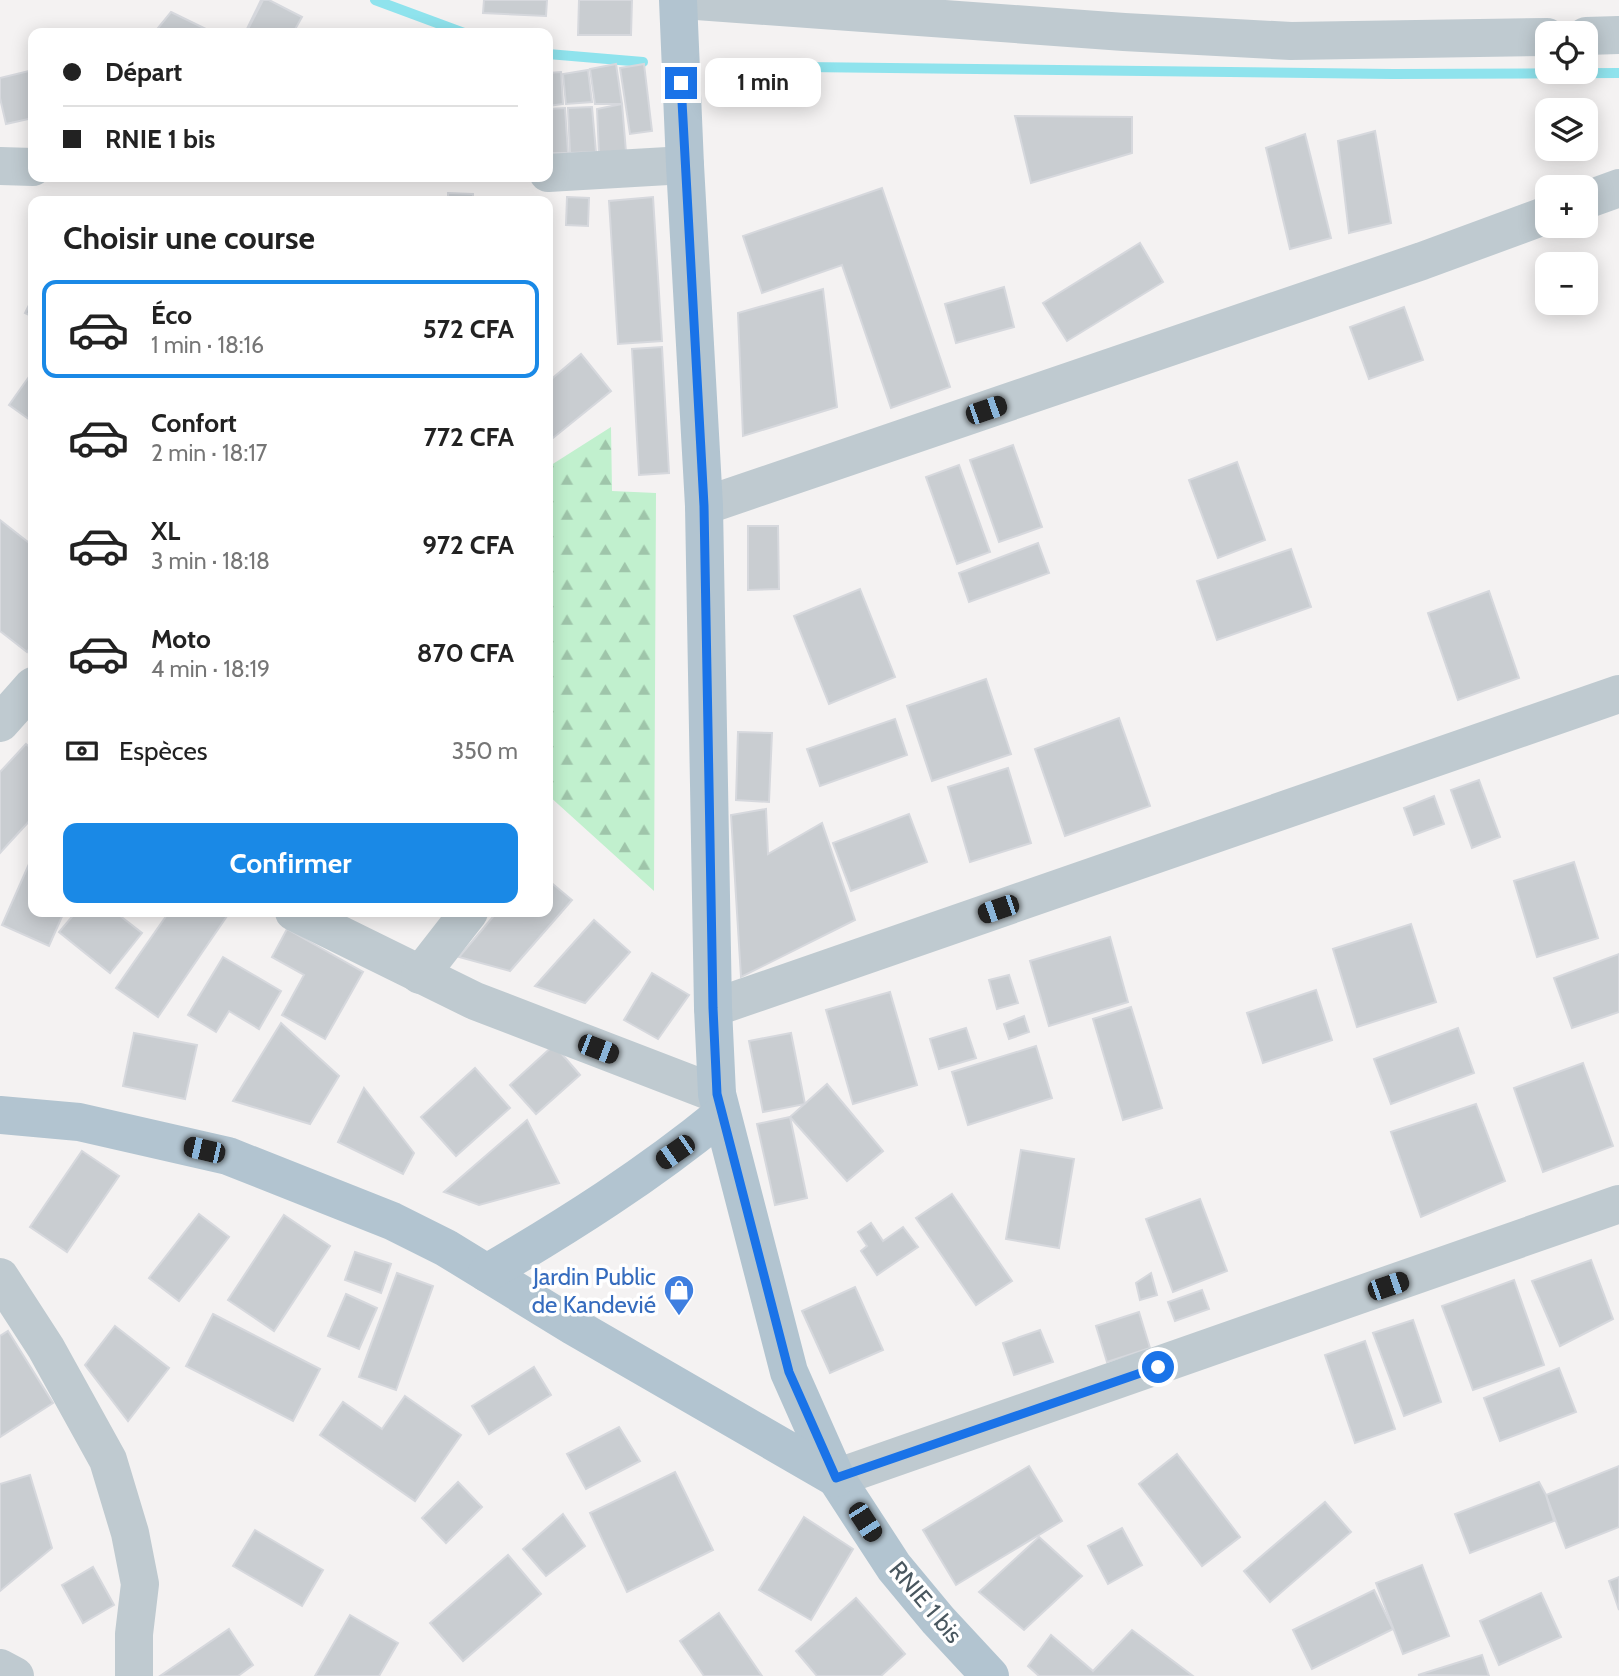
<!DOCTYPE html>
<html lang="fr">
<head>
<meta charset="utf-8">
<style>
  :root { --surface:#fff; --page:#f6f6f6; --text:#222; --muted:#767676; --line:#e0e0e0; --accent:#1a89e6 }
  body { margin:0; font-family:Cabin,sans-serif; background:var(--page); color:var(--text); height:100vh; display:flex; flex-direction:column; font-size:26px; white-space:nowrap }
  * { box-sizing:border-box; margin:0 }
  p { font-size:23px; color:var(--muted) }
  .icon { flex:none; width:38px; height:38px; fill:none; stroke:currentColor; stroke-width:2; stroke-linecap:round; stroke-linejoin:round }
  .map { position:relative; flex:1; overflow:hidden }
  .panel { position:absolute; left:28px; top:196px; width:525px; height:721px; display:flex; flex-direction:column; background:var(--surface); border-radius:14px; box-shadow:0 4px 18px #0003 }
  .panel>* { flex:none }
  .guide { position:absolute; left:28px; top:28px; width:525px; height:154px; border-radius:14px; box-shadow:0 4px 18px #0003; display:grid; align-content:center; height:154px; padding:0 35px; background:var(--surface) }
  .fabs { position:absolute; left:1535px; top:21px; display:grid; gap:14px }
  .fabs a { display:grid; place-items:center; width:63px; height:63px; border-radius:14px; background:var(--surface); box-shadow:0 4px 18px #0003; font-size:35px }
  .end { position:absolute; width:32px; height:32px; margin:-16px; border:9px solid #1a73e8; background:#fff; box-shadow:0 0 0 4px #fff }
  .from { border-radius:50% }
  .bubble { position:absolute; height:49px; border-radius:14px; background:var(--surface); box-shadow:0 4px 18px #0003; font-size:23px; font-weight:700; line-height:49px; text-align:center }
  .car { position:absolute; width:21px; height:42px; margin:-21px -10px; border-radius:9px; box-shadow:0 0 5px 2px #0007; background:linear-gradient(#222 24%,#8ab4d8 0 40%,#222 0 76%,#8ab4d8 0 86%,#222 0) }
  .guide b { display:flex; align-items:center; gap:24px; height:66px; font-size:26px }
  .guide b+b { border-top:2px solid var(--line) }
  .guide i { width:18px; height:18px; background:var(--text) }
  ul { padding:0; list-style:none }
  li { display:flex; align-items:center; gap:21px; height:98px; margin:0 14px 10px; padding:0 21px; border:4px solid transparent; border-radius:14px }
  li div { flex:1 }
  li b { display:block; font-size:26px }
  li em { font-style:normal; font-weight:700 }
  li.on { border-color:var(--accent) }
  li>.icon { width:63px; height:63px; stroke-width:1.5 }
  h2 { padding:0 35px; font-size:32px; line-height:84px }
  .pay { display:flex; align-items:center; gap:18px; height:77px; padding:0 35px; font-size:26px }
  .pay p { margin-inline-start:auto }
  .cta { display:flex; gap:14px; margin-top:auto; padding:14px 35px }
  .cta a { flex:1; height:80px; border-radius:14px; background:var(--accent); color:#fff; font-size:28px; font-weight:700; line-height:80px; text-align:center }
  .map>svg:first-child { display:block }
  .forest { fill:url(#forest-firs) }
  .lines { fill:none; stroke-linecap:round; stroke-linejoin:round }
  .stream { stroke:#8fe3ed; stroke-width:10 }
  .building { fill:#c9cdd1; stroke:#d6d8dd; stroke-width:2 }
  .minor { stroke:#bfcad0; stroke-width:38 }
  .major { stroke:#b2c4d0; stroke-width:38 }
  .route { stroke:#1a73e8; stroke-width:9 }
  .labels { text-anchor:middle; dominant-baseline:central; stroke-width:7; stroke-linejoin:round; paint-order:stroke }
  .shop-label { font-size:24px; fill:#366cbe; stroke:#fff; text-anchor:end }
  .street-label { font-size:24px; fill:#49575f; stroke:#fff }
</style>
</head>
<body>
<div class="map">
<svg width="1619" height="1676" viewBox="0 0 1619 1676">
  <defs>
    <pattern id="forest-firs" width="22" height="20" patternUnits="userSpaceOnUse" patternTransform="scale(1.75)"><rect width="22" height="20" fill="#c1f0ce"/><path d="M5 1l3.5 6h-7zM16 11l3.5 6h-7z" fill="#9fc5aa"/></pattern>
  </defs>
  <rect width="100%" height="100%" fill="#f4f2f2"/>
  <polygon class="forest" points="611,427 612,491 656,493 654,891 548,795 548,467"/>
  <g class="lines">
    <g class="stream">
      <polyline points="375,0 464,33"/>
      <polyline points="548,54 643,62"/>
      <polyline points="729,66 1393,74 1619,73"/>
    </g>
  </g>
  <g class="building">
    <polygon points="261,0 267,0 286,20 279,33 245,33"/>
    <polygon points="263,0 269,0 302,17 293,33 246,33"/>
    <polygon points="484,0 547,0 546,16 483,13"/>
    <polygon points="579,0 632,0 631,35 578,35"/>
    <polygon points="171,12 214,33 154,33"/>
    <polygon points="616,64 622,104 595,104 590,69"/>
    <polygon points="644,64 652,131 630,134 620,68"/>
    <polygon points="33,70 33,118 6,124 0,98 0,78"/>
    <polygon points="588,70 592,102 566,104 563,74"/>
    <polygon points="561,72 563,104 548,106 548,73"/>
    <polygon points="622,104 626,152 599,153 597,109"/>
    <polygon points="592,107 596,152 570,153 568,108"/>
    <polygon points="565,108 568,153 548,153 548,109"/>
    <polygon points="1015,116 1132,117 1132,153 1031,183"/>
    <polygon points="1375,131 1391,223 1349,233 1338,141"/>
    <polygon points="1305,134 1331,238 1290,249 1266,148"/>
    <polygon points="882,188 950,387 891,408 842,265 762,293 743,236"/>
    <polygon points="448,193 473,194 473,201 448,201"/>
    <polygon points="567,197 589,198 588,226 566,225"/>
    <polygon points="653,197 662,341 618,344 609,201"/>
    <polygon points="1140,243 1163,282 1067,341 1043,303"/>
    <polygon points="1004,287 1014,327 956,343 945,304"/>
    <polygon points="823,289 837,407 743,436 738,313"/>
    <polygon points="33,297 33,317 25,313"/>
    <polygon points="1404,307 1423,360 1369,379 1350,327"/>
    <polygon points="662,347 669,473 639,475 632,349"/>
    <polygon points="581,354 611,391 548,442 548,382"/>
    <polygon points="31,374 33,375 33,422 9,405"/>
    <polygon points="1013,445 1042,527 999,542 970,460"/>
    <polygon points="1237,462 1265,540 1218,558 1189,480"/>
    <polygon points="959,465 990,552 957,564 926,477"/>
    <polygon points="0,520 33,546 33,643 27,652 0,631"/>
    <polygon points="748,526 778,526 779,589 748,590"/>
    <polygon points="1038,543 1049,573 969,602 959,573"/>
    <polygon points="1291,549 1311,607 1217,640 1197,581"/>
    <polygon points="860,589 895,677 829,704 794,616"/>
    <polygon points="1489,591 1519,678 1458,700 1428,613"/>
    <polygon points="986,679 1011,754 932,781 907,706"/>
    <polygon points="1119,718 1150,806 1065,836 1035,749"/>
    <polygon points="895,719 907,755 820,786 807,749"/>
    <polygon points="738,732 772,733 769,802 736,800"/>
    <polygon points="26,744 33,750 33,817 0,853 0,772"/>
    <polygon points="1008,768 1031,843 970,862 948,787"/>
    <polygon points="1479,780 1500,837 1472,848 1451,790"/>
    <polygon points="1434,796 1444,824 1414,835 1404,808"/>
    <polygon points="766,809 768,854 822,823 855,920 741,977 731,815"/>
    <polygon points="909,814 927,862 851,891 833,843"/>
    <polygon points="33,855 33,912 64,912 49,946 2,925"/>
    <polygon points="1574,862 1598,938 1537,957 1514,881"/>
    <polygon points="548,880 572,900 510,971 459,957 497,912 548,912"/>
    <polygon points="76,912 115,912 142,933 110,973 59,932"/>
    <polygon points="169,912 221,912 227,916 158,1017 116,988"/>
    <polygon points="594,920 630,952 585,1003 535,986"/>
    <polygon points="1411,924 1436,1002 1357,1027 1333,949"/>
    <polygon points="287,929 363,972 325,1039 282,1015 304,975 272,957"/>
    <polygon points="1110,937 1128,1002 1049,1026 1030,961"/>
    <polygon points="1619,954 1619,1012 1572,1028 1554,978"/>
    <polygon points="223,957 281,991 259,1029 229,1011 216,1032 188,1015"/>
    <polygon points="652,973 689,995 658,1039 624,1020"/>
    <polygon points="1009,975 1018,1003 997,1009 989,980"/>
    <polygon points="1316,990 1332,1040 1263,1063 1247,1013"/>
    <polygon points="890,992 917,1085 853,1104 826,1010"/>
    <polygon points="1131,1007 1162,1108 1123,1120 1093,1019"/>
    <polygon points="1024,1016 1029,1032 1009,1039 1004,1024"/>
    <polygon points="281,1023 339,1076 310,1124 233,1101"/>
    <polygon points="966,1028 976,1058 939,1069 930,1039"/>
    <polygon points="1458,1028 1474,1073 1391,1104 1374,1059"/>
    <polygon points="134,1033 197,1045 185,1099 123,1086"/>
    <polygon points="791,1033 805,1104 763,1112 749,1041"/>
    <polygon points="554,1045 580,1075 536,1114 510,1085"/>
    <polygon points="1036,1046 1052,1098 968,1125 952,1072"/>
    <polygon points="1583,1063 1613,1146 1543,1172 1514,1088"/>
    <polygon points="475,1068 510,1108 456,1156 421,1117"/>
    <polygon points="827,1084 883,1151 847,1181 790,1117"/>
    <polygon points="364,1088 414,1153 403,1174 338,1142"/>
    <polygon points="1476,1104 1505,1181 1421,1217 1391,1132"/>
    <polygon points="790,1117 807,1198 775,1205 757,1124"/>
    <polygon points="527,1120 559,1183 479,1205 444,1192"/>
    <polygon points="1021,1150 1074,1159 1059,1248 1006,1239"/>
    <polygon points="82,1151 119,1176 67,1252 30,1227"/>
    <polygon points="952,1194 1012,1281 976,1305 916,1218"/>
    <polygon points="1200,1199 1227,1271 1173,1292 1146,1219"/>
    <polygon points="199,1214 229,1237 179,1301 149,1278"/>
    <polygon points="284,1215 330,1246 274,1331 228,1300"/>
    <polygon points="871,1223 883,1241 903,1227 918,1247 877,1275 861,1251 867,1246 858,1232"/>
    <polygon points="355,1252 391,1264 381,1293 345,1280"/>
    <polygon points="1591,1260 1613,1319 1560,1346 1532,1281"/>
    <polygon points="397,1273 433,1286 396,1390 359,1377"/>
    <polygon points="1151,1273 1157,1295 1140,1300 1136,1283"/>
    <polygon points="1514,1280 1544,1365 1473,1390 1442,1306"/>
    <polygon points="855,1287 883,1350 830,1373 802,1311"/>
    <polygon points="1202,1290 1209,1309 1175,1321 1168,1302"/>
    <polygon points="346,1294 377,1308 359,1349 328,1336"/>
    <polygon points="1139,1312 1150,1348 1107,1362 1096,1326"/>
    <polygon points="213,1314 320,1369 293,1421 186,1366"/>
    <polygon points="1413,1320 1441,1402 1404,1416 1373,1333"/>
    <polygon points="115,1326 169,1368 128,1421 85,1365"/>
    <polygon points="1040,1330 1053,1362 1014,1375 1003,1343"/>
    <polygon points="8,1331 53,1403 0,1437 0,1336"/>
    <polygon points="1365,1341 1395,1429 1355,1443 1325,1355"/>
    <polygon points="534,1367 551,1395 489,1434 472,1406"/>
    <polygon points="1559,1368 1576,1412 1500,1441 1484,1398"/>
    <polygon points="405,1396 461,1435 415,1501 320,1435 343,1402 382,1429"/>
    <polygon points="619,1427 640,1461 586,1489 567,1454"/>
    <polygon points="1177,1454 1240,1537 1202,1566 1139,1484"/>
    <polygon points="1029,1466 1062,1521 956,1585 923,1530"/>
    <polygon points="1619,1466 1619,1527 1566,1548 1546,1495"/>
    <polygon points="675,1472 713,1550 627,1592 590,1513"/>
    <polygon points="30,1475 52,1548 0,1591 0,1484"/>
    <polygon points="458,1482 482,1507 446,1543 422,1518"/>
    <polygon points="1539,1482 1546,1495 1554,1521 1470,1553 1455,1514"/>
    <polygon points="1325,1502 1351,1532 1270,1602 1244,1571"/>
    <polygon points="563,1514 585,1546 546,1576 523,1549"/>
    <polygon points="804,1517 853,1549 811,1620 759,1590"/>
    <polygon points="1122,1528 1142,1565 1108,1584 1088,1546"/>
    <polygon points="255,1530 323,1570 302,1606 233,1566"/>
    <polygon points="1039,1537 1082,1576 1024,1630 979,1592"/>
    <polygon points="508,1555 541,1594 463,1661 430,1623"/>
    <polygon points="1422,1565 1449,1636 1403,1654 1376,1583"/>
    <polygon points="93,1567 114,1605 83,1623 62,1585"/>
    <polygon points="1619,1577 1619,1610 1609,1581"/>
    <polygon points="1374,1590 1393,1629 1312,1669 1293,1630"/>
    <polygon points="1541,1593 1561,1637 1499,1665 1480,1621"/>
    <polygon points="856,1598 905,1654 881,1676 817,1676 796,1651"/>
    <polygon points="719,1613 762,1676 704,1676 680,1641"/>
    <polygon points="350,1615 398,1643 379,1676 315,1676"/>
    <polygon points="229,1629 253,1665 238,1676 160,1676"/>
    <polygon points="1132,1630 1193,1676 1039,1676 1028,1666 1051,1635 1093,1671"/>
    <polygon points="1482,1655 1489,1676 1418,1675"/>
  </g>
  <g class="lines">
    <g class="minor">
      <polyline points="683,0 1124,32 1291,41 1547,37"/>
      <polyline points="1586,36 1619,35"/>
      <polyline points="0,166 33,167"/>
      <polyline points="548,173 685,165"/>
      <polyline points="1586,200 1619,188"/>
      <polyline points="704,506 1422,261 1547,215"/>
      <polyline points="0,723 33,686"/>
      <polyline points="294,912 475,1001 717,1094"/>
      <polyline points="420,975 469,912"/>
      <polyline points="713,1008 1619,694"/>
      <polyline points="0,1277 46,1348 108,1460 130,1533 140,1584 134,1634 134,1676"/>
      <polyline points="836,1478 1619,1204"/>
      <polyline points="0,1668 15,1676"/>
    </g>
    <g class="major">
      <polyline points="678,0 685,165 704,506 713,1008 717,1094 789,1372 836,1478 894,1567 938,1620 990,1676"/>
      <polyline points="0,1115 79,1122 228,1156 392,1221 446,1248 573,1326 836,1478"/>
      <path d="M 487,1273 C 569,1225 648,1175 721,1115"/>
    </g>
  </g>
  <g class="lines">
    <polyline class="route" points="681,83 704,506 713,1008 717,1094 789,1372 836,1478 1158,1367"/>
  </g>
  <defs>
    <g id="shop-pin" transform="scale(1.575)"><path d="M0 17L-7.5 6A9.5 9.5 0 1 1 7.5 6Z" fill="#3f7fe0" stroke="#fff"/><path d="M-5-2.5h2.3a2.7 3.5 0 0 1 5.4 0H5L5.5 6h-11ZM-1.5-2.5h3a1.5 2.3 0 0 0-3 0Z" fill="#fff"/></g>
  </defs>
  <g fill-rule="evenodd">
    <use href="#shop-pin" x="679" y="1290"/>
  </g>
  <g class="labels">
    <g class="shop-label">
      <text x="656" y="1276">Jardin Public<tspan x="656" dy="28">de Kandevié</tspan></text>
    </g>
    <g class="street-label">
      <text transform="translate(926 1602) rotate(50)">RNIE 1 bis</text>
    </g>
  </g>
</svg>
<div class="fabs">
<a><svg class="icon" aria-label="locate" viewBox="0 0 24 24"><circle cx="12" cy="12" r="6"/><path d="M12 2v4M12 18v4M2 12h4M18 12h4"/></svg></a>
<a><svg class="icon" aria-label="layers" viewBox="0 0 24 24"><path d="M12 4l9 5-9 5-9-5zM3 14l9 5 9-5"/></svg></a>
<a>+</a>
<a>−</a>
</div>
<i class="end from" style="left:1158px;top:1367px"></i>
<i class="end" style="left:681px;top:83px"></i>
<div class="bubble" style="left:705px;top:58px;width:116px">1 min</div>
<i class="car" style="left:986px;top:410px;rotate:71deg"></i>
<i class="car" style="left:998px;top:909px;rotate:251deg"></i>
<i class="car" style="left:598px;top:1049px;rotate:111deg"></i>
<i class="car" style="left:204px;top:1150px;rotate:283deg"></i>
<i class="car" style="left:675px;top:1152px;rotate:235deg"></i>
<i class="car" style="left:1388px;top:1286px;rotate:71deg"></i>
<i class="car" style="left:865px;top:1522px;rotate:147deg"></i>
<div class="guide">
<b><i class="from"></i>Départ</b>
<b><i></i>RNIE 1 bis</b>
</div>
<section class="panel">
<h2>Choisir une course</h2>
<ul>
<li class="on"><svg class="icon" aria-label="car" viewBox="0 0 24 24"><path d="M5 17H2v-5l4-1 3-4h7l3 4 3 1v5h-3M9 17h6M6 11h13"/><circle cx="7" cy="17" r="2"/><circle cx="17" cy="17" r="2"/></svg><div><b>Éco</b><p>1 min · 18:16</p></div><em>572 CFA</em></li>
<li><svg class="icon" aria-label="car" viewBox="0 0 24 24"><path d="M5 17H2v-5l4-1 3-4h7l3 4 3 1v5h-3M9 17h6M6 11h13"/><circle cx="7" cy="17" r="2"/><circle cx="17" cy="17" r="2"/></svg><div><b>Confort</b><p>2 min · 18:17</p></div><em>772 CFA</em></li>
<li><svg class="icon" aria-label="car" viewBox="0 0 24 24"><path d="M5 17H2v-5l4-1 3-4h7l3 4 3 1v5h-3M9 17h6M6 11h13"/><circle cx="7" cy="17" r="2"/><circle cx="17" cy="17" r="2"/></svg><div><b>XL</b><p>3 min · 18:18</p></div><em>972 CFA</em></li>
<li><svg class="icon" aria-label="car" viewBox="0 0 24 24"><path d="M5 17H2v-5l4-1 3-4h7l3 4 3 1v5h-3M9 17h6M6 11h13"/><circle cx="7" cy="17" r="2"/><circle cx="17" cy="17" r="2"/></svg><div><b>Moto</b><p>4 min · 18:19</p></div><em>870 CFA</em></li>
</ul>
<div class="pay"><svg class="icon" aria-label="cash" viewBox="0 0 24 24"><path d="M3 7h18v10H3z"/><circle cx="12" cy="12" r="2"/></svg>Espèces<p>350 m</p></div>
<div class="cta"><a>Confirmer</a></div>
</section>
</div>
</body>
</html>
